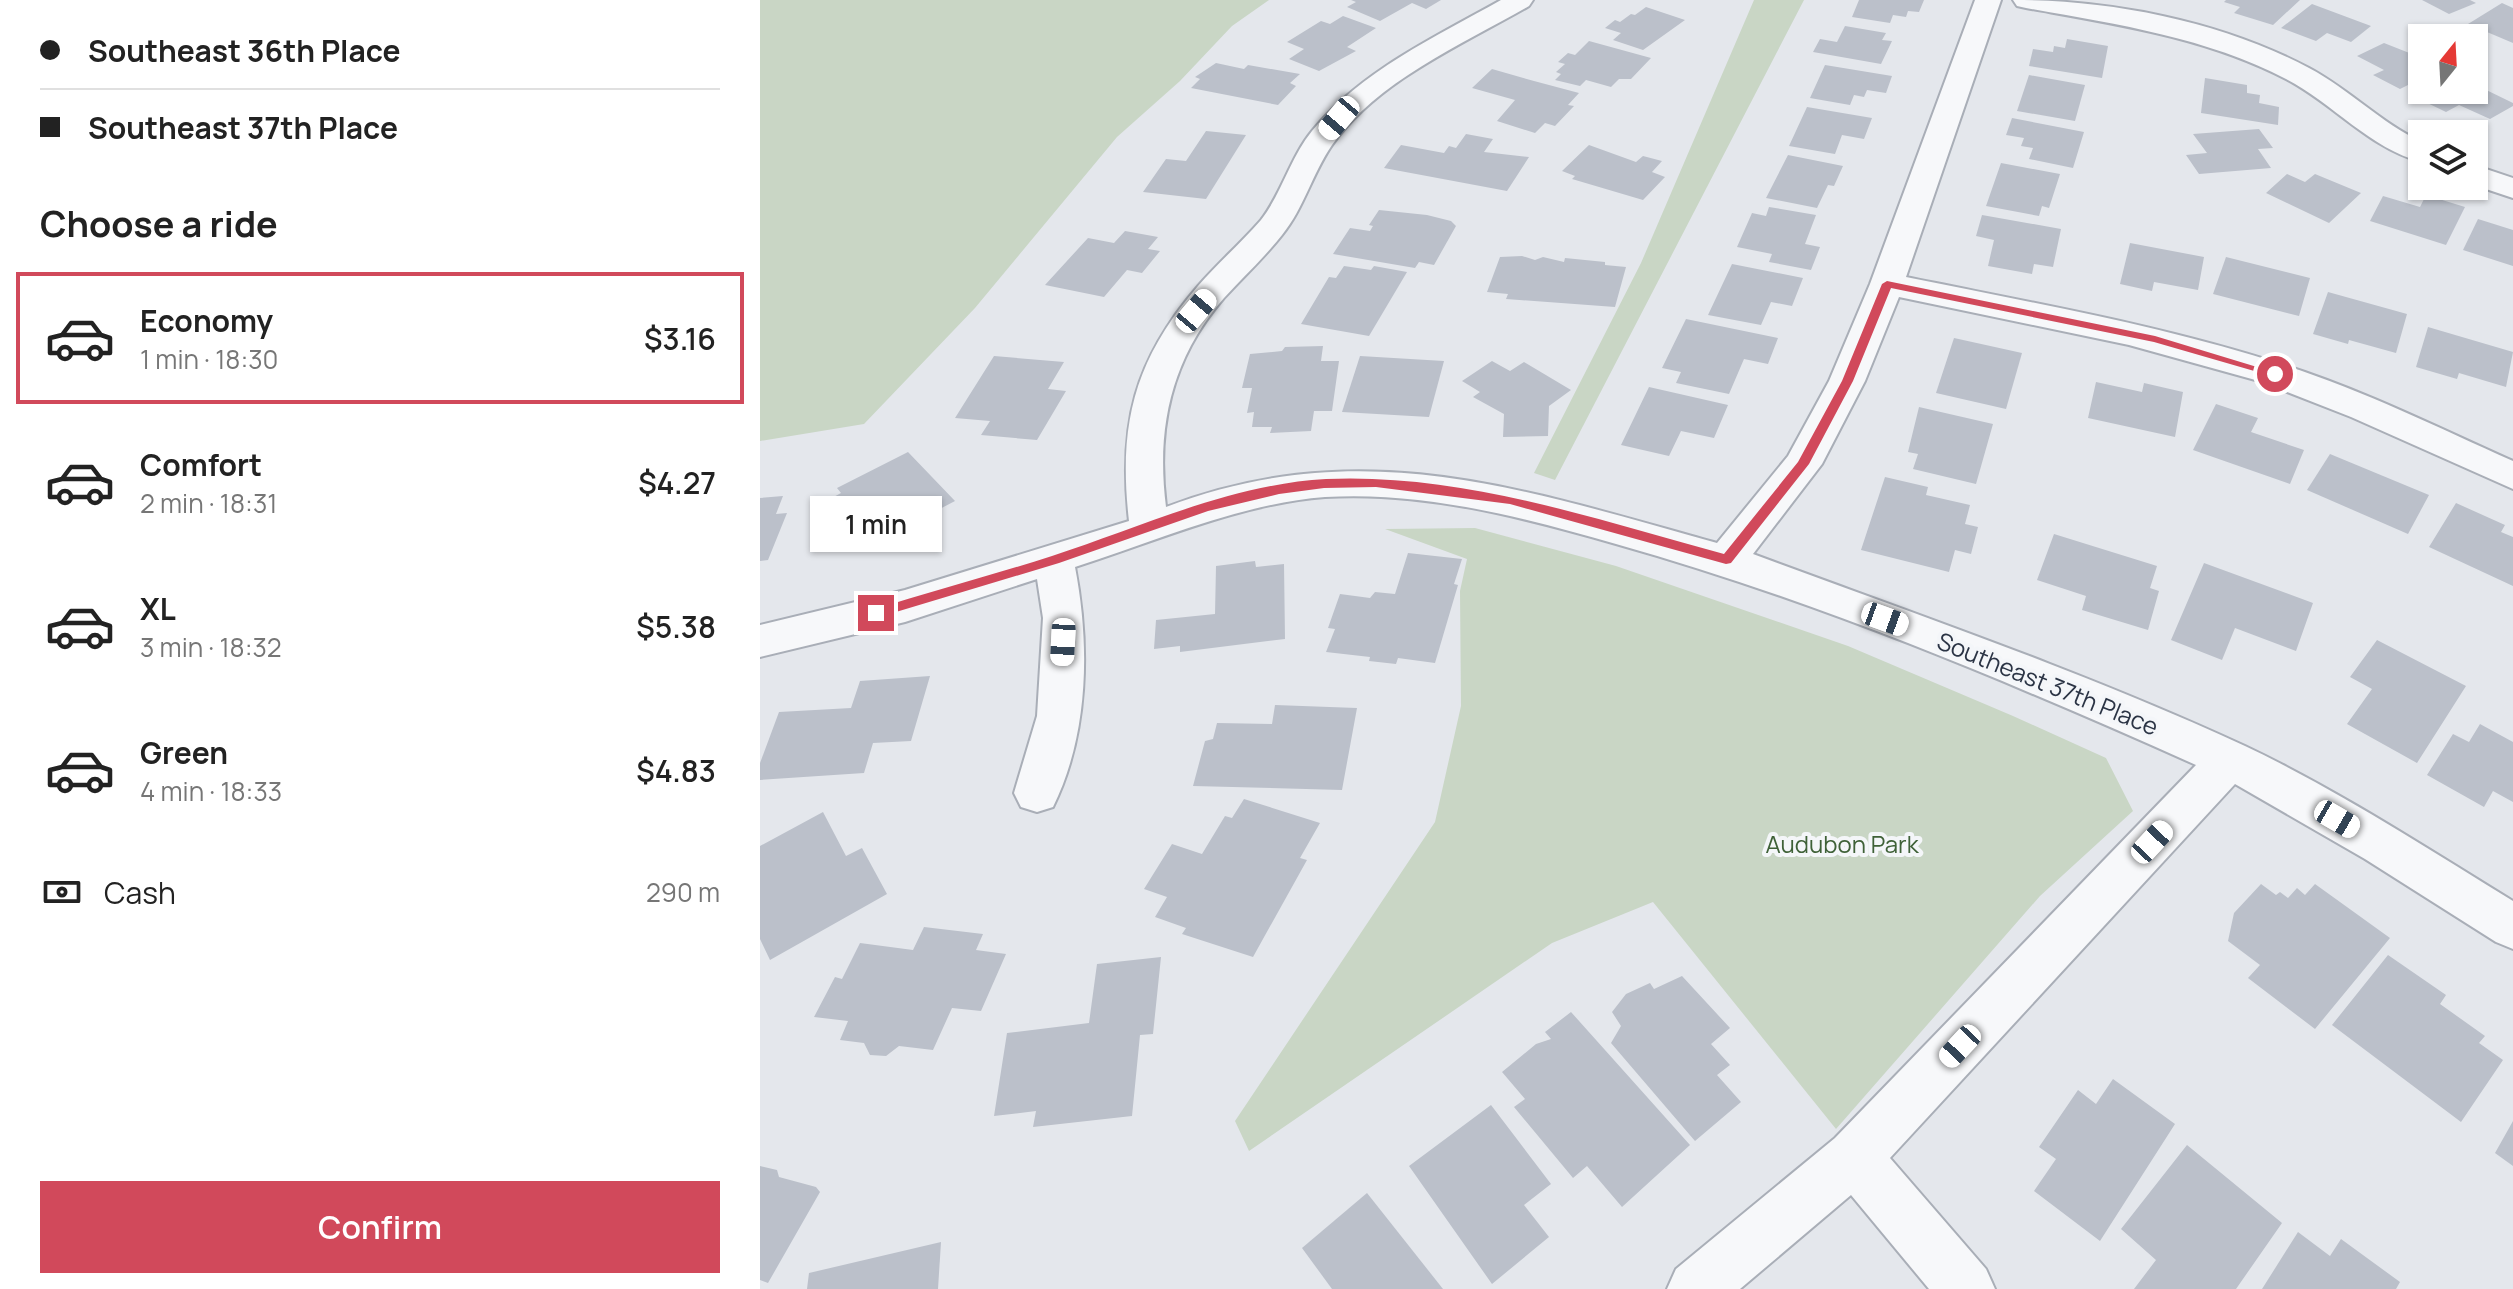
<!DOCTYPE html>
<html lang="en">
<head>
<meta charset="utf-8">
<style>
  :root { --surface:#fff; --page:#f2f2f2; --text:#222; --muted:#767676; --line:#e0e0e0; --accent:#d1495b }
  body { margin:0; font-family:Manrope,sans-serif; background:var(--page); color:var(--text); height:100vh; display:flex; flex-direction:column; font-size:30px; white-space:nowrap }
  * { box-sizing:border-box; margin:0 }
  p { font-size:26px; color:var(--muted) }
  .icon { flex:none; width:44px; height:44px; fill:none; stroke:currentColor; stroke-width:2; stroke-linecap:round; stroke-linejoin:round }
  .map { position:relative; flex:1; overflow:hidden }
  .details { display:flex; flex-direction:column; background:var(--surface); width:760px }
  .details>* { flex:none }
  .top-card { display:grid; align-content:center; height:176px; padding:0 40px; background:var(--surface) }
  .needle { width:52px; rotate:18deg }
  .controls { position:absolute; left:1648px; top:24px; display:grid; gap:16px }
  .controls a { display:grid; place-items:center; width:80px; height:80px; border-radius:0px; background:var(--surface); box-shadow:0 2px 6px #0004; font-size:40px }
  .end { position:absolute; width:36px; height:36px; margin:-18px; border:10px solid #d1495b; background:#fff; box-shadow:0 0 0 4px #fff }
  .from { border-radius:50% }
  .bubble { position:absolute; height:56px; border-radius:0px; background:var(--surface); box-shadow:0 2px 6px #0004; font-size:26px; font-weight:600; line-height:56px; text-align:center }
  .car { position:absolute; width:24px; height:48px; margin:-24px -12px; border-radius:10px; box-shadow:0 0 6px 2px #0007; background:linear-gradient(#fff 24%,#345 0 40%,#fff 0 76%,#345 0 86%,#fff 0) }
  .top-card b { display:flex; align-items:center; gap:28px; height:76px; font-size:30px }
  .top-card b+b { border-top:2px solid var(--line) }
  .top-card i { width:20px; height:20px; background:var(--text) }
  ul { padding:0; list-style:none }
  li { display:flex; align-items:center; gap:24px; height:132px; margin:0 16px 12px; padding:0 24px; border:4px solid transparent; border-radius:0px }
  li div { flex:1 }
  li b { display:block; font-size:30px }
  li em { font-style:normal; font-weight:600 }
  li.active { border-color:var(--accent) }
  li>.icon { width:72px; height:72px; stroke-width:1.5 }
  h2 { padding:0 40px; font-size:36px; line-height:96px }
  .pay { display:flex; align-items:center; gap:20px; height:88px; padding:0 40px; font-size:30px }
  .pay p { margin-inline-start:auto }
  .action { display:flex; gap:16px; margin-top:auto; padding:16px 40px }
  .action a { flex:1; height:92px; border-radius:0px; background:var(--accent); color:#fff; font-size:32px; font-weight:600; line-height:92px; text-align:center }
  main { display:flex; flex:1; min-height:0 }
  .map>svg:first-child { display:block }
  .green { fill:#c9d6c5 }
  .building { fill:#bbc0ca }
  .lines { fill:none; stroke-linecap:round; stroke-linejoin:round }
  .street-casing { stroke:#a9aeb7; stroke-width:4 }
  .street { fill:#f7f8fa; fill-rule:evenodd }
  .route { fill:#d1495b }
  .labels { text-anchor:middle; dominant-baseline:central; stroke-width:8; stroke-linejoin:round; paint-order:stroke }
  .street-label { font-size:24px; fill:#2b3445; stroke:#f4f6f9 }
  .park-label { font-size:24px; fill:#3f6138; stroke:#f4f6f9 }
</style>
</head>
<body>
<main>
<section class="details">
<div class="top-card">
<b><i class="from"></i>Southeast 36th Place</b>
<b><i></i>Southeast 37th Place</b>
</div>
<h2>Choose a ride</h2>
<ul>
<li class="active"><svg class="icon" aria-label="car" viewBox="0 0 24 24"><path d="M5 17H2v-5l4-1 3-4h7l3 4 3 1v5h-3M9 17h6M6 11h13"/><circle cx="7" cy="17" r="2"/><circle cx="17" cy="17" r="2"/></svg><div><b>Economy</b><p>1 min · 18:30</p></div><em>$3.16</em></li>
<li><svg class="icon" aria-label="car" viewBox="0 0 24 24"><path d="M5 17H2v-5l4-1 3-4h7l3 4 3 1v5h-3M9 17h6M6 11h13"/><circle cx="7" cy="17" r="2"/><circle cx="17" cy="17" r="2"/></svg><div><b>Comfort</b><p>2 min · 18:31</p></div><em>$4.27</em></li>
<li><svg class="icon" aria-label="car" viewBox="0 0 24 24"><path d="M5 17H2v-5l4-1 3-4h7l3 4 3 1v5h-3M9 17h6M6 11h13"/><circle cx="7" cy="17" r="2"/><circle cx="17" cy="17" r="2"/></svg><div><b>XL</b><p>3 min · 18:32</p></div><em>$5.38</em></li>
<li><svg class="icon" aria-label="car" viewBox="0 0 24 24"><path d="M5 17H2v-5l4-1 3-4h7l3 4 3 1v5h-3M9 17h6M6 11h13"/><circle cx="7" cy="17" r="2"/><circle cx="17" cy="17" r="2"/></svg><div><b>Green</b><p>4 min · 18:33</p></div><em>$4.83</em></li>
</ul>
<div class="pay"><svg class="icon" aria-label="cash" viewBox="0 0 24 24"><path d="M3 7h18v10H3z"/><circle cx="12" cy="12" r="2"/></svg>Cash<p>290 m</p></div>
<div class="action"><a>Confirm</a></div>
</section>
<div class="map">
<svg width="1753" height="1289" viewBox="0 0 1753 1289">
  <rect width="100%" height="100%" fill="#e4e7ec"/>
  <g class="green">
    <polygon points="0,0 509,0 472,26 420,81 357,137 215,308 104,424 0,441"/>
    <polygon points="994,0 1044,0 795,480 774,473 881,263"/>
    <polygon points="715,528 856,566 1088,646 1253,716 1346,758 1373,811 1280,896 1076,1129 893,902 792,943 489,1151 475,1121 675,822 701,706 700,591 707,559 625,529"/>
  </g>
  <g class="building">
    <polygon points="591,0 681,0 666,9 652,3 620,21 587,7 596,2"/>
    <polygon points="1099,0 1164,0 1159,12 1148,11 1146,17 1133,15 1130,23 1092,17"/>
    <polygon points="1466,0 1540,0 1513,25 1474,13 1480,7 1464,2"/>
    <polygon points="1662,0 1710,0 1716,3 1689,14"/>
    <polygon points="1742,3 1753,8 1753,43 1708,24"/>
    <polygon points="1552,4 1611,26 1591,42 1567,33 1556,41 1521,28"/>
    <polygon points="886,7 925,20 883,50 853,40 861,33 845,28 855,20 860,22 871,14 875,15"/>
    <polygon points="583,16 616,28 587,47 596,51 559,71 529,59 544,49 527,42 561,21 570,24"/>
    <polygon points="1085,26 1126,33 1122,40 1132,41 1121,64 1053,52 1060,39 1077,42"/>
    <polygon points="1307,39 1348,46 1342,78 1269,66 1273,49 1293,52 1294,46 1305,48"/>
    <polygon points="829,41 891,58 871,79 859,79 851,87 826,80 820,86 795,80 801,74 796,72 805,64 798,62 808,53 815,55"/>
    <polygon points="1624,43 1662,58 1662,78 1640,89 1613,75 1624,70 1597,56"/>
    <polygon points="456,63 484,69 488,65 540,74 530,83 536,86 518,105 431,88 440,79 435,77"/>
    <polygon points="1065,65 1132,76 1126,93 1107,90 1104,97 1094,95 1090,105 1050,98"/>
    <polygon points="732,69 774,81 819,93 808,105 814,106 795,126 785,123 775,133 737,121 755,100 712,88"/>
    <polygon points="1269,75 1325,85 1315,121 1257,111"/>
    <polygon points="1445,78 1487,85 1487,93 1500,95 1499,103 1519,107 1518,125 1441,113"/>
    <polygon points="1714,84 1753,103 1753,106 1730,119 1699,105 1686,112 1657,98 1673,90 1714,90"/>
    <polygon points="1047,107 1112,118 1104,139 1082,135 1075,154 1029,146"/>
    <polygon points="1252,118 1324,132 1313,168 1269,159 1273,148 1261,146 1264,138 1246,135"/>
    <polygon points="1499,129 1513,148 1498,149 1511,168 1439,174 1426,155 1447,153 1433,134"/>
    <polygon points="446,131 486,135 446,199 383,192 406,159 426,161"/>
    <polygon points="706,134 733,139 724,152 769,157 747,191 624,168 641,145 684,153 689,146 696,148"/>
    <polygon points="829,145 876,162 883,156 902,161 892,172 905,177 883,200 812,179 815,176 802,171"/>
    <polygon points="1028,155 1083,166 1074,186 1068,185 1057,208 1006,198"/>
    <polygon points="1241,163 1300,174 1289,208 1282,206 1279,216 1226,206"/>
    <polygon points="1527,174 1545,182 1555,174 1601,193 1569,223 1506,193"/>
    <polygon points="1666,195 1705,207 1686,245 1610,221 1623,196 1660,207"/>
    <polygon points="1009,207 1056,215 1045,244 1060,247 1051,270 1009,262 1012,254 977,247 992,213 1006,216"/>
    <polygon points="619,210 667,215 691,221 696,226 674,265 659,262 655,268 573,254 590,228 610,231 613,226 609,225"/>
    <polygon points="1222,215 1301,229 1293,267 1274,264 1272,274 1228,266 1234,240 1216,236"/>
    <polygon points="1718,219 1753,230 1753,266 1703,250"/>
    <polygon points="365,231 398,237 388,249 400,251 382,273 367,270 344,297 285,285 328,238 354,243"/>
    <polygon points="1370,243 1444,257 1438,290 1394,282 1392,291 1360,284"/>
    <polygon points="762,256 775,260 783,257 804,262 805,258 845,262 845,265 866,267 855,307 746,299 748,294 727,292 740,257"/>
    <polygon points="1466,257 1550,278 1539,316 1453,294"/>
    <polygon points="972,264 1043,278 1032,306 1011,302 1001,325 948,315"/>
    <polygon points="584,266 611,270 614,266 647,272 609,336 541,324 569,277 576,278"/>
    <polygon points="1568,292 1647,314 1636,353 1589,340 1588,344 1553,334"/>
    <polygon points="926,319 1018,338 1008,364 984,359 969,394 916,383 921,372 902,368"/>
    <polygon points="1668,327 1753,352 1746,387 1699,373 1697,379 1656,367"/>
    <polygon points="1194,338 1262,353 1246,409 1176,393"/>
    <polygon points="563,346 561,361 579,361 572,411 554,411 551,431 510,433 512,427 492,427 494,412 487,413 492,388 482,388 490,354 522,351 525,347"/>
    <polygon points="234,356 304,362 288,389 306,391 277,440 221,435 230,421 195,418"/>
    <polygon points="600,356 684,361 669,417 582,412"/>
    <polygon points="732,361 750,371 764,362 811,390 789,406 788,436 743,437 744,414 713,397 720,392 702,381"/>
    <polygon points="1336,382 1382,392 1384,383 1423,392 1415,437 1328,418"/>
    <polygon points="889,387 968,405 954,438 921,431 909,456 861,445"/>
    <polygon points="1456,404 1498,418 1491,432 1544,450 1530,484 1433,450"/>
    <polygon points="1159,407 1233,424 1216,484 1153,469 1158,454 1148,452"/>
    <polygon points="148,452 195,501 134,533 122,521 86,539 57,506 81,493 77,488"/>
    <polygon points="1570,454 1669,495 1648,534 1547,490"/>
    <polygon points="1125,477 1168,487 1166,495 1210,505 1205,524 1218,527 1211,554 1195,550 1189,572 1101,550"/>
    <polygon points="23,496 16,514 27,513 8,560 0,561 0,498"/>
    <polygon points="1696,503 1745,525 1741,532 1753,537 1753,586 1669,547"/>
    <polygon points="1294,534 1397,566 1390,588 1399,591 1388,630 1322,610 1326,596 1277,580"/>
    <polygon points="648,553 702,559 694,584 698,585 675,663 638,658 636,664 609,661 610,657 566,652 575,629 568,628 580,594 610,598 615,592 635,594"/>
    <polygon points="495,561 496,567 524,564 525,639 420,652 420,646 394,649 396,620 455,614 456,566"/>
    <polygon points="1444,563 1553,603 1536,651 1475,628 1462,660 1411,640"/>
    <polygon points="1617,640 1706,686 1657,763 1587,724 1612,689 1590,677"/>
    <polygon points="170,676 151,741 113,743 104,773 0,780 0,763 19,712 91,708 100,681"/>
    <polygon points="515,705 597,708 582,790 433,786 445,741 453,739 457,723 512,724"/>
    <polygon points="1720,724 1753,742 1753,802 1733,791 1724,807 1667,775 1693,734 1709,742"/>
    <polygon points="484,799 560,823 540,858 547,860 493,957 422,934 426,928 395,917 407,897 384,889 412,844 442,854 465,816 472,818"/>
    <polygon points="63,812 86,856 102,848 127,894 10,960 0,939 0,846"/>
    <polygon points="1501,884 1516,895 1520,892 1528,898 1537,888 1545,895 1555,884 1630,938 1555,1029 1488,978 1500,965 1468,941 1474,913"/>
    <polygon points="164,927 223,934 216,950 246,954 221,1011 192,1008 173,1050 139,1046 126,1056 110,1055 104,1043 80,1040 88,1021 54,1017 75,977 82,979 100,943 153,950"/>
    <polygon points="1628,955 1686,995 1680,1004 1725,1036 1719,1043 1743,1060 1701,1122 1572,1025"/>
    <polygon points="401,957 393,1034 380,1035 372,1116 273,1127 276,1111 234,1116 247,1033 329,1023 337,964"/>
    <polygon points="922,976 970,1028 951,1044 970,1065 957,1075 981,1102 935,1141 851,1043 861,1026 852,1012 866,994 890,983 894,989"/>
    <polygon points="811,1012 930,1145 862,1207 827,1166 813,1178 754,1107 765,1099 742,1072 776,1044 791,1039 785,1032"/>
    <polygon points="1353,1079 1415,1124 1340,1241 1274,1191 1296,1159 1279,1147 1318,1090 1336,1104"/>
    <polygon points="731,1105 791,1184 764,1205 789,1237 732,1284 649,1166"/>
    <polygon points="1753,1121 1753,1166 1735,1153"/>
    <polygon points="1427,1145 1522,1223 1476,1289 1374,1289 1396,1260 1361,1229"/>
    <polygon points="0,1166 17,1170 19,1177 56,1187 60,1192 8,1283 0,1280"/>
    <polygon points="607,1193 683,1289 572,1289 542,1248"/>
    <polygon points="1538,1232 1570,1256 1581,1239 1640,1282 1636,1289 1502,1289"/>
    <polygon points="181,1242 178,1289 47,1289 49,1273"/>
  </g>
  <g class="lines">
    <g class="street-casing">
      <g id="street">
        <path d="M 741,0 L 773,0 L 769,6 C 703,44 618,80 572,145 C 552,174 544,208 522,235 C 504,258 483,277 464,298 C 411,359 396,428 406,507 C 603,432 765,490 957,543 L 1028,456 L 1069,381 L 1110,284 L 1215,0 L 1241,0 L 1146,277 C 1273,303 1401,325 1524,365 C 1603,390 1677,427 1753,461 L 1753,489 L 1591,417 L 1499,381 L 1369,345 L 1139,297 L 1105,381 L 1062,464 L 993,554 C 1158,615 1325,672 1485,746 C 1578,790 1665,847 1753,901 L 1753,949 L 1736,942 L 1605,859 L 1475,784 L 1130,1158 L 1226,1269 L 1235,1289 L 1169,1289 L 1091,1195 L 980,1289 L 907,1289 L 916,1269 L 1075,1138 L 1436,765 C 1248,681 1055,600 856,544 C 762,517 663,491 565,497 C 478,504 397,541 315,567 C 330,645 329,734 293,807 L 277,812 L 261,807 L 254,793 L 277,716 L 283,618 L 277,579 L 145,622 L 0,657 L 0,625 L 145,590 L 369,521 C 358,425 374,360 438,286 C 458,263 481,243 501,220 C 522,193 530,158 552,131 C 601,71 675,37 741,0 Z"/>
        <path d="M 1253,0 C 1352,0 1460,21 1549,68 C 1589,89 1621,123 1662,142 L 1662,162 C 1610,149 1573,103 1526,79 C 1445,37 1355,24 1266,8 L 1257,6 Z"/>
        <polygon points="1714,165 1753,178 1753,198 1714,185"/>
      </g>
    </g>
    <use href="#street" class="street"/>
  </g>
  <path class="route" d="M 1127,281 L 1395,336 L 1520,374 L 1515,377 L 1394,342 L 1131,288 L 1093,381 L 1049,464 L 971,563 L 966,564 L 750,504 L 616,487 L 564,488 L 519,494 L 448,511 L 299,563 L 116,618 L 110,613 L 112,610 C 172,591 233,575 292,556 C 381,527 472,484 566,479 C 702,473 835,519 964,554 L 1038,462 L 1082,381 L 1122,284 Z"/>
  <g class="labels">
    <g class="street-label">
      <text transform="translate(1288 683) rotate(22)">Southeast 37th Place</text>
    </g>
    <g class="park-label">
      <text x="1082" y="843">Audubon Park</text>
    </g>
  </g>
</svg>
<div class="controls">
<a><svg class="needle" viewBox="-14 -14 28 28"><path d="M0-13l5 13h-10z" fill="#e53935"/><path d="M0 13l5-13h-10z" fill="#767676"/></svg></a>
<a><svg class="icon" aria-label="layers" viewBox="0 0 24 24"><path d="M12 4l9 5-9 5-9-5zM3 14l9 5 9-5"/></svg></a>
</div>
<i class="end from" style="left:1515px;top:374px"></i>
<i class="end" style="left:116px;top:613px"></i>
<div class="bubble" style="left:50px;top:496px;width:132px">1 min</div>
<i class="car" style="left:579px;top:118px;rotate:220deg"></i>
<i class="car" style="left:436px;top:311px;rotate:40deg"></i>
<i class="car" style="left:1125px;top:619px;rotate:110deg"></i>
<i class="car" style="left:303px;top:642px;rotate:183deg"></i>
<i class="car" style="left:1577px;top:819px;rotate:120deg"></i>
<i class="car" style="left:1392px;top:842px;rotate:43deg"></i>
<i class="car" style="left:1200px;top:1046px;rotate:223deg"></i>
</div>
</main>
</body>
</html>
